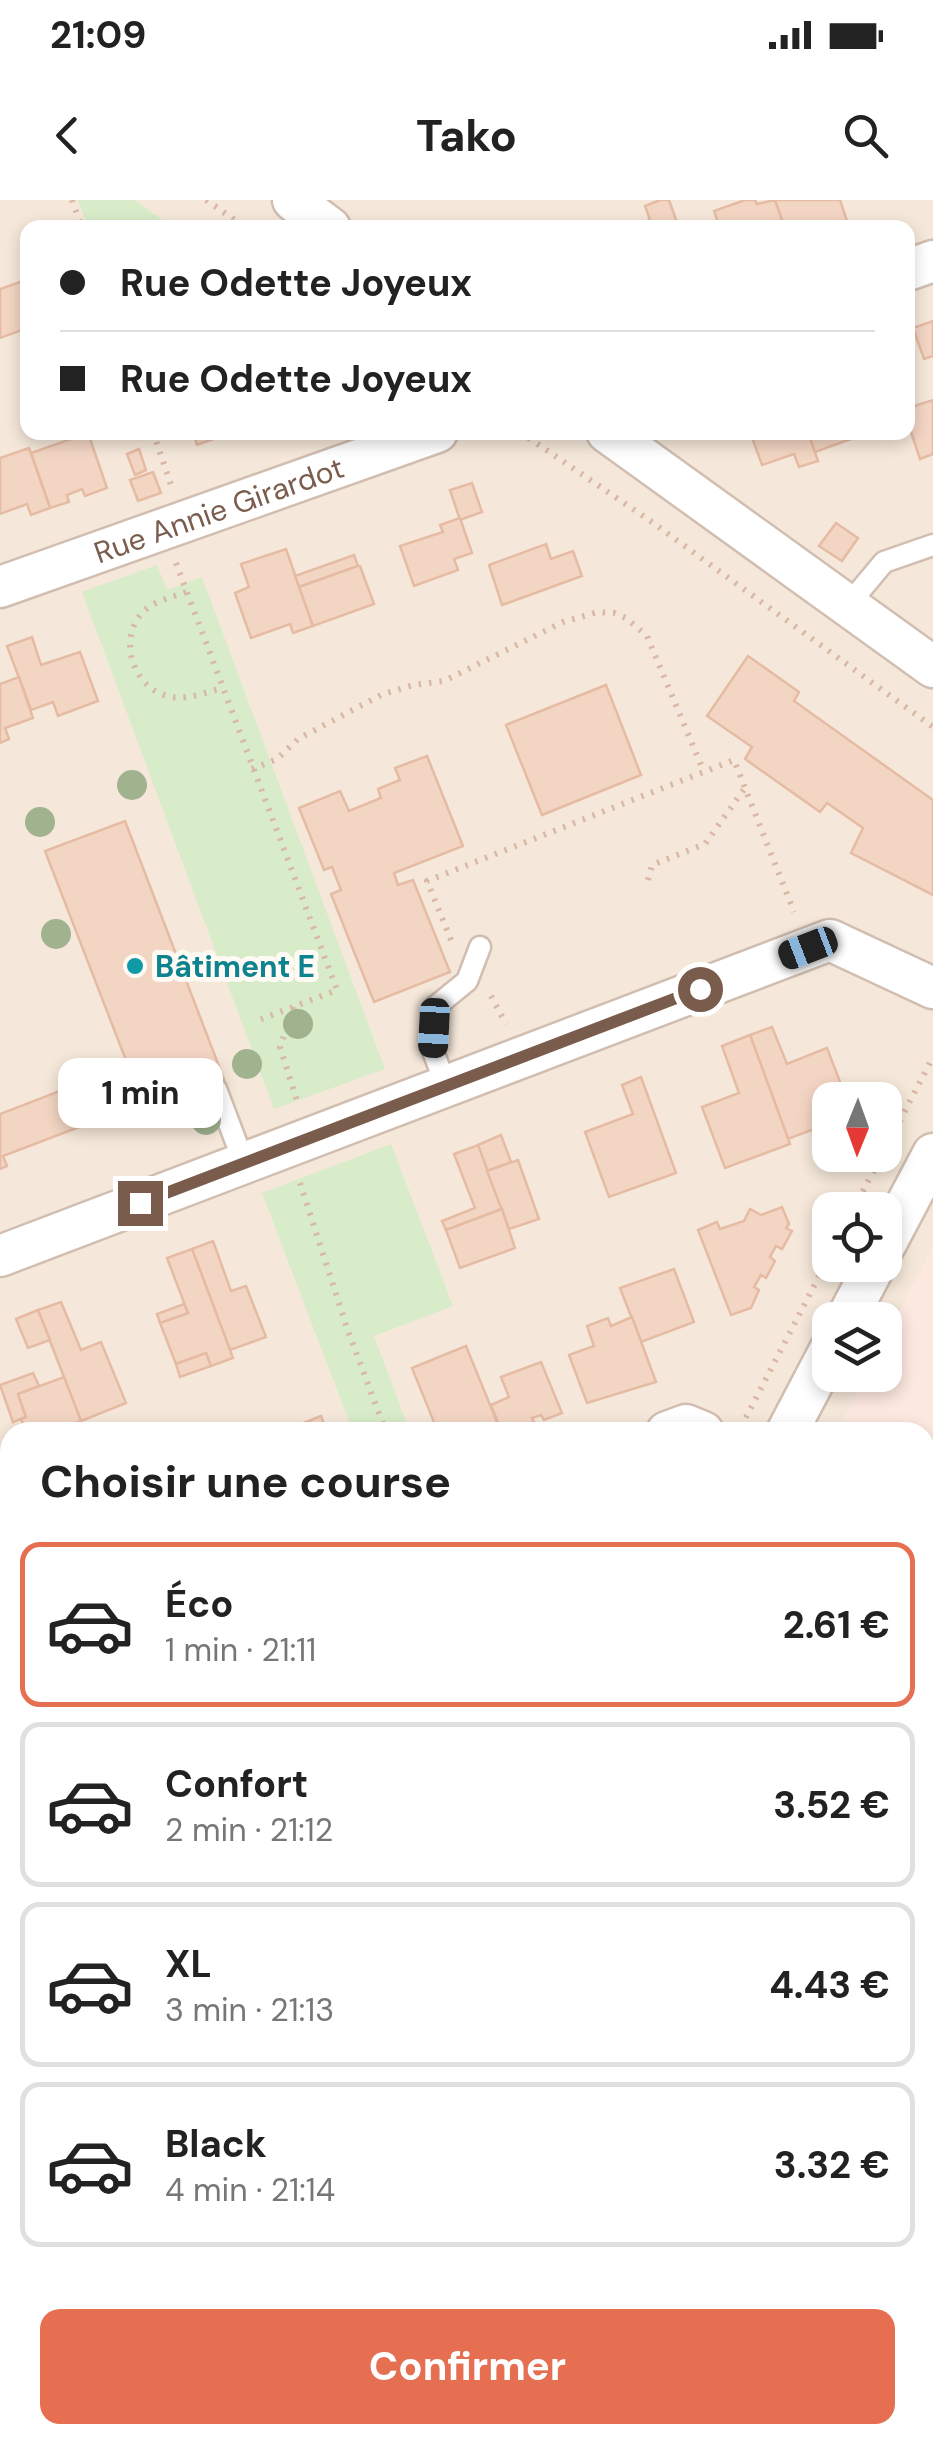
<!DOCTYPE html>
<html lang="fr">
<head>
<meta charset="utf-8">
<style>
  :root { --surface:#fff; --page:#f2f2f2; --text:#222; --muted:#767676; --line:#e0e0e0; --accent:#e76f51 }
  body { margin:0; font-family:"DM Sans",sans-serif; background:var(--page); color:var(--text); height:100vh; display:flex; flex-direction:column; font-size:38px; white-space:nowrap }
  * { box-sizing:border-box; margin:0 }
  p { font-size:32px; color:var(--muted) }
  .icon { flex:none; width:55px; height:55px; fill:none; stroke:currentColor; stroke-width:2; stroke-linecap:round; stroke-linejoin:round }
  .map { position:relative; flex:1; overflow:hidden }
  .sheet { position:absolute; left:0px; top:1222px; width:935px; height:1022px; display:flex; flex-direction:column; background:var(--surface); border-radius:30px 30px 0 0; box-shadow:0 5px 15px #0003 }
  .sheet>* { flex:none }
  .hud { position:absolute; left:20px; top:20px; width:895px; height:220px; border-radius:20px; box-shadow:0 5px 15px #0003; display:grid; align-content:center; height:220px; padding:0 40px; background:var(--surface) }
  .needle { width:65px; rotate:181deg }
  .fabs { position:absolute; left:812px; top:882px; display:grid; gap:20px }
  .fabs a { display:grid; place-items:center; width:90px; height:90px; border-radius:20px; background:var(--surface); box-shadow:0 5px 15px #0003; font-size:50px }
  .end { position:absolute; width:45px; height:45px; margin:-22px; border:12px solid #7a5c4d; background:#fff; box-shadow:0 0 0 5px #fff }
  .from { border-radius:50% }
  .bubble { position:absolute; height:70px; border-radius:20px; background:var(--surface); box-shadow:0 5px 15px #0003; font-size:32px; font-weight:700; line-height:70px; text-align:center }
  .car { position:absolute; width:30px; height:60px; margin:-30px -15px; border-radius:12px; box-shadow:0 0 8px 2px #0007; background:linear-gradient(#222 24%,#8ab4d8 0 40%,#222 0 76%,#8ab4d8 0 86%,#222 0) }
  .hud b { display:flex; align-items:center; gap:35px; height:95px; font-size:38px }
  .hud b+b { border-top:2px solid var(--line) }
  .hud i { width:25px; height:25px; background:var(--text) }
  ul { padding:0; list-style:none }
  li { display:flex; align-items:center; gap:30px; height:165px; margin:0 20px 15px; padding:0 20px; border:5px solid var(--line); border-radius:20px }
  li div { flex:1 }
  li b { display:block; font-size:38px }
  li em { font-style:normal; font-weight:700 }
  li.on { border-color:var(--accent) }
  li>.icon { width:90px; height:90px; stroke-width:1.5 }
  h2 { padding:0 40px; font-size:45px; line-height:120px }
  .cta { display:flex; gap:20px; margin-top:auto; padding:20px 40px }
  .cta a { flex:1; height:115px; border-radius:20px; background:var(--accent); color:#fff; font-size:40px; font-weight:700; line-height:115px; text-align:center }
  .status { display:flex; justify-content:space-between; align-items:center; height:70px; padding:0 50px; background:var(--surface); direction:ltr }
  .status svg { height:28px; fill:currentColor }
  header { display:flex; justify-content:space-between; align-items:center; height:130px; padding:0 40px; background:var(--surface); font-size:45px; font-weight:700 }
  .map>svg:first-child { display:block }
  .residential { fill:#f5e8da; fill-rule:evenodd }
  .commercial { fill:#fde8e0 }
  .green { fill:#d8ecc9 }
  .building { fill:#f3d5c3; stroke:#e6bba3; stroke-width:2.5 }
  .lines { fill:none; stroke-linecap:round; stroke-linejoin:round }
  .service-casing { stroke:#d1beb0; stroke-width:25 }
  .minor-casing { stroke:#d1beb0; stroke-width:45 }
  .primary-casing { stroke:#dad1cd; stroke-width:60 }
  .path { stroke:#d9b8a5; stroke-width:6; stroke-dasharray:2.5 8; stroke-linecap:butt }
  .service { stroke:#fff; stroke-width:20 }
  .minor { stroke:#fff; stroke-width:40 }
  .primary { stroke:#fbd9a5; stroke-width:55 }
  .tree { fill:#a0b28e }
  .route { stroke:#7a5c4d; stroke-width:12 }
  .culture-dot { fill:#0f9aa8; stroke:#fffaf3; stroke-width:4 }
  .labels { text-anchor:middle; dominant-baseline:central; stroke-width:10; stroke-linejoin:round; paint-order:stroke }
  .street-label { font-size:30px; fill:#7a5c4d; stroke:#fffaf3 }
  .culture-label { font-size:30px; font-weight:bold; fill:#0d838f; stroke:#fffaf3; text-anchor:start }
</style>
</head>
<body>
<div class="status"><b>21:09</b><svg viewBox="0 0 49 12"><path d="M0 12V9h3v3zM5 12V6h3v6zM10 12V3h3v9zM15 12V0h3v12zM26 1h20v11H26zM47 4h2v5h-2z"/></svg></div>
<header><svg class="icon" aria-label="back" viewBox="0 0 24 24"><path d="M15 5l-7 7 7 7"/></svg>Tako<svg class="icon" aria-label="search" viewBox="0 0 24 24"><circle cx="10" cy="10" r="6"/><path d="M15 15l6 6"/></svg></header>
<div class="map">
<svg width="933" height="2244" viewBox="0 0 933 2244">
  <rect width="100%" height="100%" fill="#fdf6ec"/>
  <path class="residential" d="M 0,0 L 933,0 L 933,1048 L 885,1140 L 885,1120 L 830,1120 L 830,1175 L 867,1175 L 837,1232 L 10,1232 L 10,2235 L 405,2235 L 402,2244 L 0,2244 ZM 28,28 L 908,28 L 908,232 L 28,232 ZM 830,900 L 885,900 L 885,955 L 830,955 ZM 830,1010 L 885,1010 L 885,1065 L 830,1065 Z"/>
  <polygon class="commercial" points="933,1048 933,1278 925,1274 925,1232 838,1230 867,1175 885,1175 885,1140"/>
  <g class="green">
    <polygon points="78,0 135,0 172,27 88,27"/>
    <polygon points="157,365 167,390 202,377 385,869 274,909 82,392"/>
    <polygon points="391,944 453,1106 374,1136 410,1232 353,1232 262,993"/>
    <polygon points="933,1801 933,2224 926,2244 756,2244 759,2235 925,2235 925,1818"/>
  </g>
  <g class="building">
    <polygon points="660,0 669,0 679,28 627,28 650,20 645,6"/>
    <polygon points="745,0 755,0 757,4 775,0 785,28 720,28 714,11"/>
    <polygon points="775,0 840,0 847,21 830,28 785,28"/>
    <polygon points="26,80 28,128 0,138 0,89"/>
    <polygon points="933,121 933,156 924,159 913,128"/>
    <polygon points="933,200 933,254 920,259 908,223 908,208"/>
    <polygon points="193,232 233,232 197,245"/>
    <polygon points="750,232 808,232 818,261 799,267 794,254 762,265"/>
    <polygon points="808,232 864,232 865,234 815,252"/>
    <polygon points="88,233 107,288 85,296 82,289 67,295 69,302 50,308 31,253"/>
    <polygon points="29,248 50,308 31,315 27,304 0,314 0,258"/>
    <polygon points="139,249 146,270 135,275 127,254"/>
    <polygon points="153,272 161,293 138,301 130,280"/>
    <polygon points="472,283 482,312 460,320 450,290"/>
    <polygon points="460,318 472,353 454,359 458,370 414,386 400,346 443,332 440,325"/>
    <polygon points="836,323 858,338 842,361 819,346"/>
    <polygon points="546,344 551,359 573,351 582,376 502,405 489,365"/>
    <polygon points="286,349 313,426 293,433 290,424 251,438 235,393 249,387 241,364"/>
    <polygon points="354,355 358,366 299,387 295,376"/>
    <polygon points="358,366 360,366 374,404 313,426 299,387"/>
    <polygon points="32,437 41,465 80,452 98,501 58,516 53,502 31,510 7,446"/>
    <polygon points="748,456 799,492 794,501 933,600 933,695 851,653 863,628 827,603 820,612 745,559 752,547 707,516"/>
    <polygon points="19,477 33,518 5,528 9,539 0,543 0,484"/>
    <polygon points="606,485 641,575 542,615 506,525"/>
    <polygon points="427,556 463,646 394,673 398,685 413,680 450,772 374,802 331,694 341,690 332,667 324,670 299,608 340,591 349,611 381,598 378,589 400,580 395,568"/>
    <polygon points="125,621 225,882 146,912 45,651"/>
    <polygon points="772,827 787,864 827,848 847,900 830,900 830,923 788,939 750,835"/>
    <polygon points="750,835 790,944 725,968 702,907 739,893 722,846"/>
    <polygon points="106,873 121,911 3,956 7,966 0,969 0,914"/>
    <polygon points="641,877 676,973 609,997 585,932 633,914 622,885"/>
    <polygon points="501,935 511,962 487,971 478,945"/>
    <polygon points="478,945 502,1009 446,1030 442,1021 475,1008 454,954"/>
    <polygon points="518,960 539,1019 509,1029 487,971"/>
    <polygon points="782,1007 789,1024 786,1028 792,1031 782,1049 776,1046 770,1057 775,1061 766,1078 761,1075 754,1087 759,1090 751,1108 731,1115 698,1030 717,1022 720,1029 744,1021 750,1009 761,1015"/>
    <polygon points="502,1009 515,1048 460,1068 446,1030"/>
    <polygon points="213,1041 231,1091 246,1086 266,1137 230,1150 192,1049"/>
    <polygon points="192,1049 233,1158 211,1166 206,1153 176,1164 160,1123 188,1113 167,1058"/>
    <polygon points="674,1069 694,1122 641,1142 620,1088"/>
    <polygon points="61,1102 81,1150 101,1142 126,1203 81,1221 38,1110"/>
    <polygon points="184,1104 188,1113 160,1123 157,1114"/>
    <polygon points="38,1110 50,1140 28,1148 16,1119"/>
    <polygon points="632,1117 656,1182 587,1203 569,1155 594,1146 587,1126 608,1118 611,1126"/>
    <polygon points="466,1146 501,1232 438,1232 412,1168"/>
    <polygon points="206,1153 211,1166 180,1177 176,1164"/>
    <polygon points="541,1162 562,1213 544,1220 541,1215 532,1218 535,1224 522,1228 524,1232 502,1232 491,1205 509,1197 501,1177"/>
    <polygon points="33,1173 39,1186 18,1194 26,1217 13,1222 0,1185"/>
    <polygon points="64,1177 81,1221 51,1232 26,1232 21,1219 26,1217 18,1194"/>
    <polygon points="321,1216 327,1232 286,1232 286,1230"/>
    <polygon points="10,1344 10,1429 9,1429 0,1405 0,1348"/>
    <polygon points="6,1593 10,1603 10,1676 0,1680 0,1595"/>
    <polygon points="10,1757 10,1800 0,1773 0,1760"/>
    <polygon points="0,1773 10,1800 10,1854 0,1827"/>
    <polygon points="10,1991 10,2038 9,2038 0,2012 0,1995"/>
  </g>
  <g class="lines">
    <g class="service-casing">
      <g id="service">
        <polyline points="848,405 884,362 933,345"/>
        <polyline points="446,885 432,849 435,807 467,781 480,747"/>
        <polyline points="216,889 244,963"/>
      </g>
    </g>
    <g class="minor-casing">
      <g id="minor">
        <polyline points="293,0 330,28"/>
        <polyline points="908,70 933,61"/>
        <polyline points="607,232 933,467"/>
        <path id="s1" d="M 0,387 L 437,232"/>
        <polyline points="885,1045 933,954"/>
        <polyline points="0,1056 830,740 933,788"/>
        <polyline points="846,1120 875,1065"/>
        <polyline points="667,1232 686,1225 703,1232"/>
        <polyline points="787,1232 830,1150"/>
        <polyline points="0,1488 10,1484"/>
        <polyline points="0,1910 10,1907"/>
        <polyline points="0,2212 13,2244"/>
        <polyline points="166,2244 190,2235"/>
        <polyline points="355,2244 359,2235"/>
      </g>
    </g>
    <g class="primary-casing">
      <g id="primary">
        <polyline points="925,1956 933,1939"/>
        <polyline points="925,2113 933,2090"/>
        <polyline points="818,2244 821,2235"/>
        <polyline points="878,2244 881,2235"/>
      </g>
    </g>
    <g class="path">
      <polyline points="72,0 82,28"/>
      <polyline points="206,0 246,28"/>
      <polyline points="153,232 171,285"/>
      <polyline points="520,232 649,320 933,527"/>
      <polyline points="176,363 337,790 259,820"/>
      <path d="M 186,392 C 172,397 154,401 143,412 C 117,439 133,487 167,496 C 186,501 204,493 222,488"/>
      <polyline points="252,569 277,559 298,539 381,495 413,485 444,481 563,422 598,412 614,413 626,418 647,436 704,572"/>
      <polyline points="648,680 652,665 705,644 745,588"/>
      <polyline points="451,740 427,681 734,560 794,712"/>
      <polyline points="491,796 506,824"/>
      <polyline points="294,807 280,847 298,904"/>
      <polyline points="885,949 933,857"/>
      <polyline points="300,983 348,1131 386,1232"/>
      <polyline points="853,1010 882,955"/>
      <polyline points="741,1227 830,1055"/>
      <polyline points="925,1763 933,1745"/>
      <polyline points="308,2244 311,2235"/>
      <polyline points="733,2244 736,2235"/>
    </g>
    <use href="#service" class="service"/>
    <use href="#minor" class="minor"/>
    <use href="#primary" class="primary"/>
  </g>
  <g class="tree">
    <circle cx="132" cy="585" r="15"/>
    <circle cx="40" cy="622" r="15"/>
    <circle cx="56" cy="734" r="15"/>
    <circle cx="298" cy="824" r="15"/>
    <circle cx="247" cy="864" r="15"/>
    <circle cx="206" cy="920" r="15"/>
  </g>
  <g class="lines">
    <polyline class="route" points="140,1003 700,789"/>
  </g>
  <circle class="culture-dot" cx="135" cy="766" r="10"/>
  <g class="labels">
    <g class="street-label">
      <text stroke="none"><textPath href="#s1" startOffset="232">Rue Annie Girardot</textPath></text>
    </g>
    <g class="culture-label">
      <text x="155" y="766">Bâtiment E</text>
    </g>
  </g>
</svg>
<div class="fabs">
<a><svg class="needle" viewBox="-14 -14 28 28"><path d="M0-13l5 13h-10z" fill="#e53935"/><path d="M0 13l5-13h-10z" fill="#767676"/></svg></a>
<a><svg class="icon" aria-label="locate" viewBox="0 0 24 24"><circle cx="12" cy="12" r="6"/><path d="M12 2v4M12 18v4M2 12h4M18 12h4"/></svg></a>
<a><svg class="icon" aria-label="layers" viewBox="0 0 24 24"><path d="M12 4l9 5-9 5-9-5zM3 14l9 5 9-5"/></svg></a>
</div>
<i class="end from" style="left:700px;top:789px"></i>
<i class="end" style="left:140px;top:1003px"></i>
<div class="bubble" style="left:58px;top:858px;width:165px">1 min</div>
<i class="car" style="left:808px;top:748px;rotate:249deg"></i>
<i class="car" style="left:434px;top:828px;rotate:183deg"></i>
<div class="hud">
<b><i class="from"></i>Rue Odette Joyeux</b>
<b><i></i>Rue Odette Joyeux</b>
</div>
<section class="sheet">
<h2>Choisir une course</h2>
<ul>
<li class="on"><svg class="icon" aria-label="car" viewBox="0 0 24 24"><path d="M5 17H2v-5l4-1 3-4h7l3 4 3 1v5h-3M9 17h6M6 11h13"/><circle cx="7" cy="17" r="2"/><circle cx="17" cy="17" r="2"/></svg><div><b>Éco</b><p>1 min · 21:11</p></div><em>2.61 €</em></li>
<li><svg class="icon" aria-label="car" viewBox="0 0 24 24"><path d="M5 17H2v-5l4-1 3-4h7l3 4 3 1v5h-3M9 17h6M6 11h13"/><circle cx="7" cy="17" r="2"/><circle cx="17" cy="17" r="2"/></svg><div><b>Confort</b><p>2 min · 21:12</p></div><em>3.52 €</em></li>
<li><svg class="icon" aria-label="car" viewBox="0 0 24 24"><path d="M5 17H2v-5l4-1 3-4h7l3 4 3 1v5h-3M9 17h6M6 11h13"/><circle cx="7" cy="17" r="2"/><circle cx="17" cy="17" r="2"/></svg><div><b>XL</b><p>3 min · 21:13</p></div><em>4.43 €</em></li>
<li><svg class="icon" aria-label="car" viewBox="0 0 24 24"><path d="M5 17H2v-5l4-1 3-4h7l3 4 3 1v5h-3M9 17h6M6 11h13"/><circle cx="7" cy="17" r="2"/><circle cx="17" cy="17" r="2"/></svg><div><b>Black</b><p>4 min · 21:14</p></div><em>3.32 €</em></li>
</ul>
<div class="cta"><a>Confirmer</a></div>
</section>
</div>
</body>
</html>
